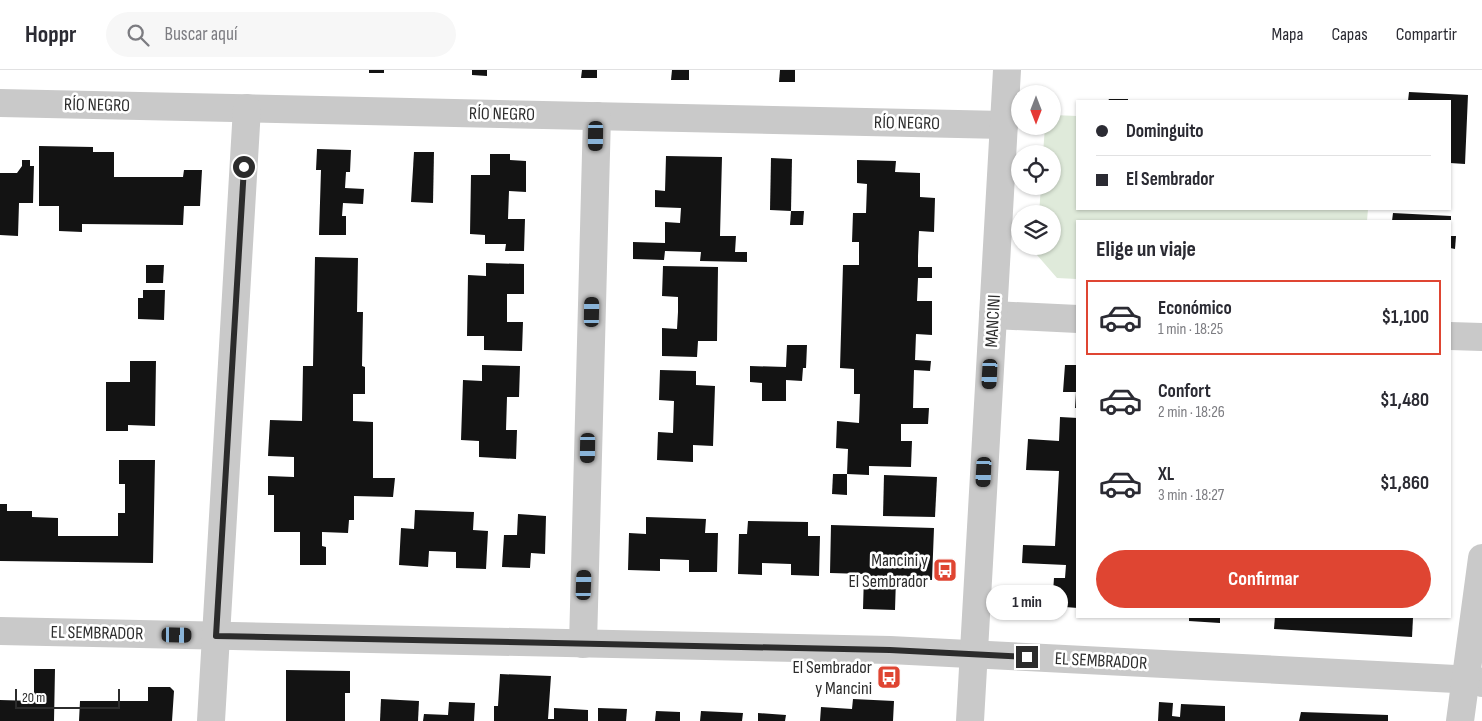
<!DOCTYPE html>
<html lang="es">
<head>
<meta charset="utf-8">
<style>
  :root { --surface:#fff; --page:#f7f7f7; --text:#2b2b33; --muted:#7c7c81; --line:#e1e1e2; --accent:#df4532 }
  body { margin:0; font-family:"Sofia Sans Condensed",sans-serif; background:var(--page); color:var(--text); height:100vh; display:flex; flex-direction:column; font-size:19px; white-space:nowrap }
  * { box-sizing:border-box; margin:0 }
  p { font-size:16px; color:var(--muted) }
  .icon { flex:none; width:28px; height:28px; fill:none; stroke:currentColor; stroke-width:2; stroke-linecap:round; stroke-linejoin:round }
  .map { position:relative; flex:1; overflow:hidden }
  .sheet { position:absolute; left:1076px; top:150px; width:375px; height:398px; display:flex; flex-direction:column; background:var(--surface); border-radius:0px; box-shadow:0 1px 4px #0004 }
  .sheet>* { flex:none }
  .hud { position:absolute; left:1076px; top:30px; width:375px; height:110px; border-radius:0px; box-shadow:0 1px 4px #0004; display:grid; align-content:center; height:110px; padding:0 20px; background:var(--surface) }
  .needle { width:32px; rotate:180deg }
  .buttons { position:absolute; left:1011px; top:15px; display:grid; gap:10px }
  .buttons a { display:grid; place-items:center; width:50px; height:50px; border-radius:50%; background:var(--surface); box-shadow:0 1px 4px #0004; font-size:25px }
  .scale { position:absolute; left:15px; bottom:12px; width:105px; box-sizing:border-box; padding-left:5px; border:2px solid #2c2c2c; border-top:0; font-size:14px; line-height:18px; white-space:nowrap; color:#2c2c2c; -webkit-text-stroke:4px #fff; paint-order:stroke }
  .end { position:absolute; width:22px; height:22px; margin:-11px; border:6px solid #2c2c2c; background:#fff; box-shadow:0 0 0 2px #fff }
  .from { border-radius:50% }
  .bubble { position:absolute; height:35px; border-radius:18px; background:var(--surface); box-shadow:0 1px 4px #0004; font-size:16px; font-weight:700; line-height:35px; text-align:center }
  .car { position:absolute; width:15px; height:30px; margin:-15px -8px; border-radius:6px; box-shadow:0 0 4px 1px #0007; background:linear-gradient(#222 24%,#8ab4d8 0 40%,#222 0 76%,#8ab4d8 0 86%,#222 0) }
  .hud b { display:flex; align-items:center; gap:18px; height:48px; font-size:19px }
  .hud b+b { border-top:1px solid var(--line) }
  .hud i { width:12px; height:12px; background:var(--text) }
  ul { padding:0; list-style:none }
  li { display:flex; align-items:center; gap:15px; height:75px; margin:0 10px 8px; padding:0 10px; border:2px solid transparent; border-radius:0px }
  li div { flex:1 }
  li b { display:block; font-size:19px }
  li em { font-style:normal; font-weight:700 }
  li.on { border-color:var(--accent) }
  li>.icon { width:45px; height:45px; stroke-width:1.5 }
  h2 { padding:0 20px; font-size:22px; line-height:60px }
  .button { display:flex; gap:10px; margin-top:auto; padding:10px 20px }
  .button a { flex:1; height:58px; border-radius:30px; background:var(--accent); color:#fff; font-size:20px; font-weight:700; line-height:58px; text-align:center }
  header { display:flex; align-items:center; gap:30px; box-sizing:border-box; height:70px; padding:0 25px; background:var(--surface); border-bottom:1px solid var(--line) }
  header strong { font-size:24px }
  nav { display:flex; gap:28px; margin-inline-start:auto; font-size:18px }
  .search { width:350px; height:45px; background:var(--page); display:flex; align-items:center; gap:12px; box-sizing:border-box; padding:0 18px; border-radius:28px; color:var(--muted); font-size:19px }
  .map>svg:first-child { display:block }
  .green { fill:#dfeada }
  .building { fill:#131313 }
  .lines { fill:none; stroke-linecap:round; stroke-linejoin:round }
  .minor { stroke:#c9c9c9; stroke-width:28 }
  .route { stroke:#2c2c2c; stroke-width:6 }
  .labels { text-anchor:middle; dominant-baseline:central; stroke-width:5; stroke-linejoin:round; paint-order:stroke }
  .street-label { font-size:18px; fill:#2c2c2c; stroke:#fff }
  .poi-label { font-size:18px; fill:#2c2c2c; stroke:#fff; text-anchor:end }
</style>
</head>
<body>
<header>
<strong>Hoppr</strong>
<div class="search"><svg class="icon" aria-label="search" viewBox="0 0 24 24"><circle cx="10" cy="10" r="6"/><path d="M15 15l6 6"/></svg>Buscar aquí</div>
<nav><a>Mapa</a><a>Capas</a><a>Compartir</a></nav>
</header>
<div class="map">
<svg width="1482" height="651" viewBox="0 0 1482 651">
  <rect width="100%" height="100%" fill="#fff"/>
  <polygon class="green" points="1053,45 1077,46 1078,139 1368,139 1367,151 1078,151 1077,209 1057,208 1037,185 1037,176 1052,176 1052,144 1039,144 1041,116 1052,116 1052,84 1043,84 1045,56 1052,56"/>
  <g class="building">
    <rect x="369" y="0" width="15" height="3"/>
    <polygon points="472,0 487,0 487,6 472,5"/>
    <polygon points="582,0 597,0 597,8 581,8"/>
    <polygon points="672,0 689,0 689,10 671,10"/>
    <polygon points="780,0 795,0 795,12 779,12"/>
    <polygon points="1409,22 1468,25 1465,94 1450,93 1450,31 1408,31"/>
    <polygon points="1109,29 1128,29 1128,31 1108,31"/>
    <polygon points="39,76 93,77 93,82 114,82 114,107 183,107 184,100 202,100 200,136 184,136 183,155 82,154 82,162 59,161 59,136 39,136"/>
    <polygon points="317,79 351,80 350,102 346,102 345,118 364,119 363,134 343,133 342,146 346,146 346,165 319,165 321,100 316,100"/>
    <polygon points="414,82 434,82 433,133 411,132"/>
    <polygon points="490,84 510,84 510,90 526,91 526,122 509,121 508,149 525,149 524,181 505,181 506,174 485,174 485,165 470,164 471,105 490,105"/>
    <polygon points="666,86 722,87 720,166 736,166 735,182 747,182 747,192 700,191 701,182 665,181 664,190 633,189 633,172 665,173 665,152 680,153 681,138 655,137 655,120 665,121"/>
    <polygon points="771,88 792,89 791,141 770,140"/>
    <polygon points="22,90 30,90 30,96 34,96 33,133 19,133 18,166 0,165 0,103 17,103 22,96"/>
    <polygon points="857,90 896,91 895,102 920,103 920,127 935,128 934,162 919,161 918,186 918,197 932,197 932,208 918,208 917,231 932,231 932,265 916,264 915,290 931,291 930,301 914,300 913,338 929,338 928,354 901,354 901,371 912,371 911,397 869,396 869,405 847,404 848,379 836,378 837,351 859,353 860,324 854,324 854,299 840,298 843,195 859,195 859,172 852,172 853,143 866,143 867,114 857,113"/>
    <polygon points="791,141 804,141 803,155 790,155"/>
    <polygon points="1393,143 1451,146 1451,151 1392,151"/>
    <polygon points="1450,166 1456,166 1455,179 1450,178"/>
    <polygon points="315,187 358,188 357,242 363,242 362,296 365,297 365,324 353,324 353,351 373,352 373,408 395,408 393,427 354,426 354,450 349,450 348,463 322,462 322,476 326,477 326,495 300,495 300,462 274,462 274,425 268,425 268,406 294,407 294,387 268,386 270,350 302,351 303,296 313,296"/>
    <polygon points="486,193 524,194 524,224 507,224 507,252 523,252 522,281 484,280 484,266 467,266 468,205 486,206"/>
    <polygon points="146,195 164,195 163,213 146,213"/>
    <polygon points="663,196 718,197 717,271 698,271 697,287 662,286 662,258 677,259 678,242 678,227 662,226"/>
    <polygon points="143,220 165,220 164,250 138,249 138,228 143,228"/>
    <polygon points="787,275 807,275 806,298 803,298 802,311 786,310 786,331 762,331 762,313 750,312 750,296 786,297"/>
    <polygon points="130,291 156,291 155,356 128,355 128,361 106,361 106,312 130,312"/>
    <polygon points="482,295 520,296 519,327 507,327 506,360 517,360 516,389 479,387 479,371 461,370 463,310 482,311"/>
    <polygon points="1065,295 1078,295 1078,338 1075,338 1076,322 1063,322"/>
    <polygon points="660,300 696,301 696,315 715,316 713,376 693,375 693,392 657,390 658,362 673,363 674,331 659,330"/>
    <polygon points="1060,347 1078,348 1078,538 1052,536 1054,508 1065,508 1066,495 1022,493 1023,475 1055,476 1059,401 1026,400 1028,369 1059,371"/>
    <polygon points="119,390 155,390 153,493 0,491 0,434 7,434 7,441 32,441 32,447 58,448 58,466 118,466 118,443 125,443 125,414 119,414"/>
    <polygon points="833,404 847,404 847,425 832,424"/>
    <polygon points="884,405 937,407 935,447 883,446"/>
    <polygon points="415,440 474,442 473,460 488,461 486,499 456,498 456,482 429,481 428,497 399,495 401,458 414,459"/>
    <polygon points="518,444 546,446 545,484 531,483 530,498 502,497 504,465 517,465"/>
    <polygon points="646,447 706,449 705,463 718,463 717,502 689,502 689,490 660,489 660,501 628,500 629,463 646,464"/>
    <polygon points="748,451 808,452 808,466 820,466 819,506 791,505 791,494 762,493 762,505 738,504 739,464 747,464"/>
    <polygon points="831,455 934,458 932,510 896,508 895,540 863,539 864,504 830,503"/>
    <polygon points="1189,546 1220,546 1220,553 1189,551"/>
    <polygon points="1275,546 1408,546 1413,548 1412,567 1274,559"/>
    <polygon points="34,599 55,599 54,651 0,651 0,630 34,631"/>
    <polygon points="286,600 350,601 350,623 345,623 345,651 286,651"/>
    <polygon points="500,604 551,606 548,649 554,649 554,638 588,640 588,651 494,651 494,636 498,636"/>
    <polygon points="148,617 170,617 174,621 172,651 79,651 80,631 148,631"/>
    <polygon points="381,629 419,631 418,651 380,651"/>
    <polygon points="853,629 894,631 893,651 820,651 821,637 852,639"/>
    <polygon points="449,632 475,633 474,651 423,651 424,644 448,645"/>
    <polygon points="1159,632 1173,633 1172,646 1180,647 1181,634 1225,636 1225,651 1158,651"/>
    <polygon points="598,638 627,639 626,651 598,651"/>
    <polygon points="656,641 680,642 680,651 655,651"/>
    <polygon points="701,641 743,643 742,651 700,651"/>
    <polygon points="1301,642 1388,645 1388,651 1299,651"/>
    <polygon points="758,643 786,645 785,651 758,651"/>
  </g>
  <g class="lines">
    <g class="minor">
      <polyline points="0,33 1004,55"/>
      <polyline points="993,245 1078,249"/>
      <polyline points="1450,266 1482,267"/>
      <polyline points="0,561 890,580 1475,610 1482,613"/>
      <polyline points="583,574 597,46"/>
      <polyline points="211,651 247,38"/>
      <polyline points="970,651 1007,0"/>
      <polyline points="1460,651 1482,488"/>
    </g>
  </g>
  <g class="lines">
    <polyline class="route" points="244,97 216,566 890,580 1027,587"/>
  </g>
  <defs>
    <g id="bus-square" transform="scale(1.25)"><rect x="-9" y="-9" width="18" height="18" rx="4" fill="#df4532" stroke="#fff"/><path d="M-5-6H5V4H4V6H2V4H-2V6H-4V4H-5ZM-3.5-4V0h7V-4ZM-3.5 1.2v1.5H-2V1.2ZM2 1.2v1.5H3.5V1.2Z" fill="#fff"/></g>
  </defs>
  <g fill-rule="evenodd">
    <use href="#bus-square" x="945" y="500"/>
    <use href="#bus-square" x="889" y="607"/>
  </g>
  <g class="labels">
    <g class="street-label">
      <text transform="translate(97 35) rotate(1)">RÍO NEGRO</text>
      <text transform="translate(502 44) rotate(1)">RÍO NEGRO</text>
      <text transform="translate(907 53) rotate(1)">RÍO NEGRO</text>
      <text transform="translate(993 251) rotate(-87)">MANCINI</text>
      <text transform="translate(97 563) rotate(1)">EL SEMBRADOR</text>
      <text transform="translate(1101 591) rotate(3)">EL SEMBRADOR</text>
    </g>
    <g class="poi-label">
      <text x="928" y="490">Mancini y<tspan x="928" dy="21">El Sembrador</tspan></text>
      <text x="872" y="597">El Sembrador<tspan x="872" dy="21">y Mancini</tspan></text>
    </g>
  </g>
</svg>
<div class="buttons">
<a><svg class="needle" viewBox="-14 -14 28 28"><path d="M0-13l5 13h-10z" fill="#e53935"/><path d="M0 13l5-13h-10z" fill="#7c7c81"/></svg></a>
<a><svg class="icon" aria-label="locate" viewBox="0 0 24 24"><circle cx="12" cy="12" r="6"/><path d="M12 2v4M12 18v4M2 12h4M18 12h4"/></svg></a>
<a><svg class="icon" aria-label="layers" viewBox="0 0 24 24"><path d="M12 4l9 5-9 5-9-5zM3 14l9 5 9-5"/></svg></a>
</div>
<div class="scale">20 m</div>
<i class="end from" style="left:244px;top:97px"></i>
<i class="end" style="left:1027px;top:587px"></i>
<div class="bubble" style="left:986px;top:515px;width:82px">1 min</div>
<i class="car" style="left:596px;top:66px;rotate:181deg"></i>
<i class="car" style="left:592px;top:242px;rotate:1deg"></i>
<i class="car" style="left:990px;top:304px;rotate:183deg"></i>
<i class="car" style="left:588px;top:378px;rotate:181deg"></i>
<i class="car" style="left:984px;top:402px;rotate:183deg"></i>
<i class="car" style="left:584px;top:515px;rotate:2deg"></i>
<i class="car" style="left:177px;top:565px;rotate:91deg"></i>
<div class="hud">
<b><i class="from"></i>Dominguito</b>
<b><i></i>El Sembrador</b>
</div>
<section class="sheet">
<h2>Elige un viaje</h2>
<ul>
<li class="on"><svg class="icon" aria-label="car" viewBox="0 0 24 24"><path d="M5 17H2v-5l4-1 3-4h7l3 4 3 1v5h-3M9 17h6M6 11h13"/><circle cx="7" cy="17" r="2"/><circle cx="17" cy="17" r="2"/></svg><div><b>Económico</b><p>1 min · 18:25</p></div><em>$1,100</em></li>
<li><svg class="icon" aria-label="car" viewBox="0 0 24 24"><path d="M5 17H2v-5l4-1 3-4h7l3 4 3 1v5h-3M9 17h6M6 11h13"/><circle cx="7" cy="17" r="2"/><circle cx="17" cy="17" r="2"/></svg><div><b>Confort</b><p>2 min · 18:26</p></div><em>$1,480</em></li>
<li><svg class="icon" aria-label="car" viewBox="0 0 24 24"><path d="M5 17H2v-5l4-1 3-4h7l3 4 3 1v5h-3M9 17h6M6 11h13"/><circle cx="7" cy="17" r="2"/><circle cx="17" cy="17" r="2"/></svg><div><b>XL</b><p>3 min · 18:27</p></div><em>$1,860</em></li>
</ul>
<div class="button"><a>Confirmar</a></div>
</section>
</div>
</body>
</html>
